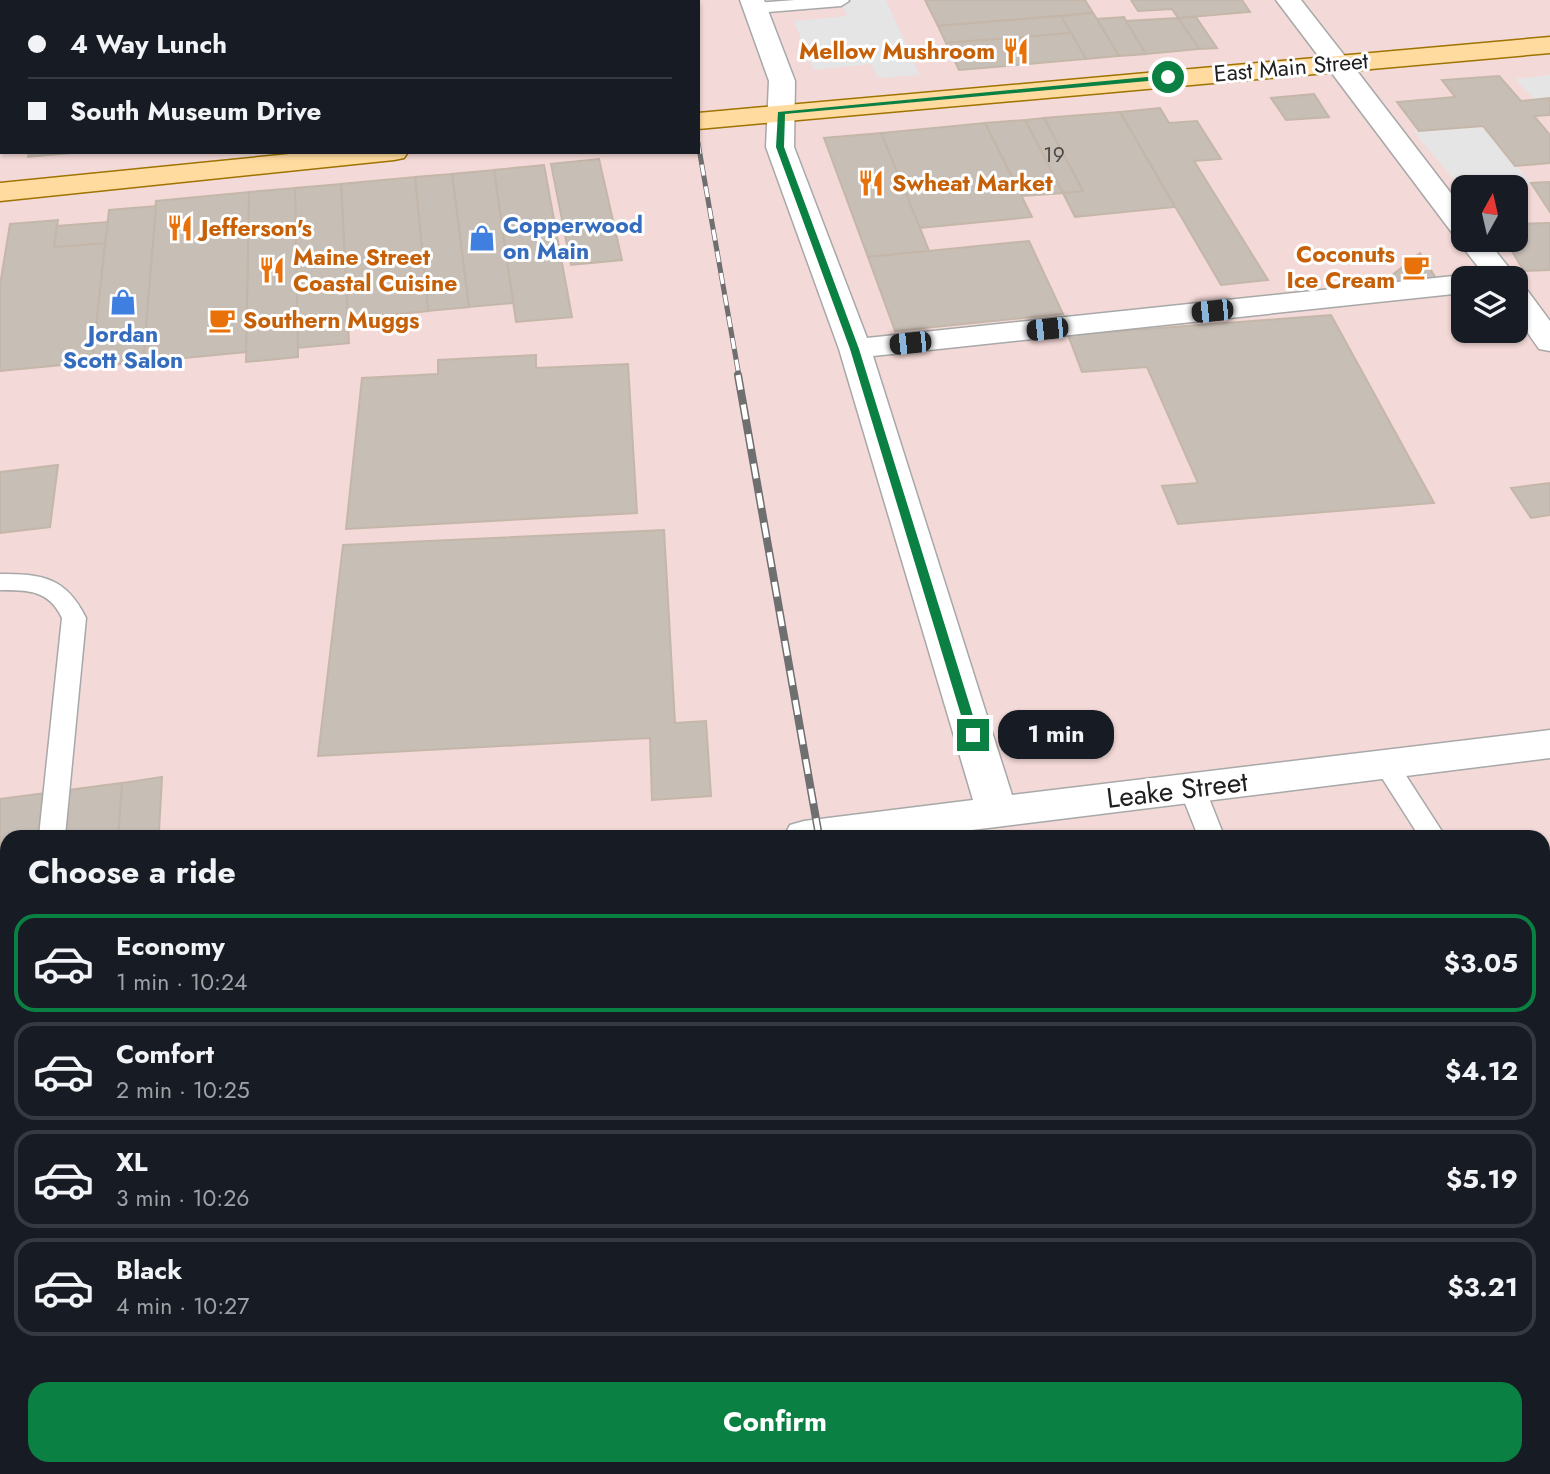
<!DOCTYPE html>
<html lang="en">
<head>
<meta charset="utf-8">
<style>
  :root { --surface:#171b24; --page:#20242c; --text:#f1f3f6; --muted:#9ea1a6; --line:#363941; --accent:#0b8043 }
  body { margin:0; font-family:Jost,sans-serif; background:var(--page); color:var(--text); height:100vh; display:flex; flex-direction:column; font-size:26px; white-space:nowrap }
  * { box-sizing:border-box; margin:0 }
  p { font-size:23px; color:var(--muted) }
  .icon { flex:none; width:38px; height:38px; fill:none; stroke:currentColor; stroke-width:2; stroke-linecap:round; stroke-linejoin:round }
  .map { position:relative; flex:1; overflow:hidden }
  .panel { position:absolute; left:0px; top:830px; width:1550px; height:646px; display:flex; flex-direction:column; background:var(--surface); border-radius:21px 21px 0 0; box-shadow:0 2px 5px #0004 }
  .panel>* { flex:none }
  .top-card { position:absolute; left:0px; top:0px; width:700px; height:154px; box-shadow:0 2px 5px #0004; display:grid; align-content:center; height:154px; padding:0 28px; background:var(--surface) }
  .needle { width:46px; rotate:8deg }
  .fabs { position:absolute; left:1451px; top:175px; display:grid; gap:14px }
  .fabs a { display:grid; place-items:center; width:77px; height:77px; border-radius:14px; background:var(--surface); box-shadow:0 2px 5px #0004; font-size:35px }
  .end { position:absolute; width:32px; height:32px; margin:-16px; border:9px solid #0b8043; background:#fff; box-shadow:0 0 0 4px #fff }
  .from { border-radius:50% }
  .bubble { position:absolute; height:49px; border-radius:21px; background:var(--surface); box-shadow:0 2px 5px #0004; font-size:23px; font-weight:700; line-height:49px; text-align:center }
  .car { position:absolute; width:21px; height:42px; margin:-21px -10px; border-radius:9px; box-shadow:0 0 5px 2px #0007; background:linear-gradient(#222 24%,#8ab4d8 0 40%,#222 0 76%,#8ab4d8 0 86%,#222 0) }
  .top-card b { display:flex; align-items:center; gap:24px; height:66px; font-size:26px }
  .top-card b+b { border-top:2px solid var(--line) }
  .top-card i { width:18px; height:18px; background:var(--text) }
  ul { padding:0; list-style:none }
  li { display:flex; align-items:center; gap:21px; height:98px; margin:0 14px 10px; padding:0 14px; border:4px solid var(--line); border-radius:21px }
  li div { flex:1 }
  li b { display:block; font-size:26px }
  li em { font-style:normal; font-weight:700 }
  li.on { border-color:var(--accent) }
  li>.icon { width:63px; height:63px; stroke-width:1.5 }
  h2 { padding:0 28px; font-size:32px; line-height:84px }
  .primary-button { display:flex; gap:14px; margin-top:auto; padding:14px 28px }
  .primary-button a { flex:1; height:80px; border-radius:21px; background:var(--accent); color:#fff; font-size:28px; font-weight:700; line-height:80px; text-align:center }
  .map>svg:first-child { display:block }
  .commercial { fill:#f3d9d7; fill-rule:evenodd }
  .parking { fill:#e5e5e5 }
  .building { fill:#c7beb6; stroke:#c4b7a9; stroke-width:2 }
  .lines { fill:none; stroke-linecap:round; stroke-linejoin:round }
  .service-casing { stroke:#a8a8a8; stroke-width:3 }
  .minor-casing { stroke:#a8a8a8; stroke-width:3 }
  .tertiary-casing { stroke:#a8a8a8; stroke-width:3 }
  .secondary-casing { stroke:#6b8000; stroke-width:3 }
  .primary-casing { stroke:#9e7300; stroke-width:3 }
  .service { fill:#fff; fill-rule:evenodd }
  .minor { fill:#fff; fill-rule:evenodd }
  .tertiary { fill:#fff; fill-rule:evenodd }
  .secondary { fill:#f5fcbb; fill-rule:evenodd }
  .primary { fill:#ffdb9f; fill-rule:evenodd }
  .rail-far2-casing { stroke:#6f6f6f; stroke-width:5 }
  .rail-far1-casing { stroke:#6f6f6f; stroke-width:8 }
  .rail-casing { stroke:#6f6f6f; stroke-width:9 }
  .rail-far2 { stroke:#fff; stroke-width:3.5; stroke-dasharray:11; stroke-linecap:butt }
  .rail-far1 { stroke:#fff; stroke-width:5; stroke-dasharray:15; stroke-linecap:butt }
  .rail { stroke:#fff; stroke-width:6; stroke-dasharray:19; stroke-linecap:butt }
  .route { fill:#0b8043 }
  .labels { text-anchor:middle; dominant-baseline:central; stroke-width:6; stroke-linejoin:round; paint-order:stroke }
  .far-number-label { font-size:21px; fill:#4a4846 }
  .far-food-label { font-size:23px; font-weight:bold; fill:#c56008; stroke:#fff; text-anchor:start }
  .far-street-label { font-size:23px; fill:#212121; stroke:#fff }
  .far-shop-label { font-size:23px; font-weight:bold; fill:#366cbe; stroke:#fff; text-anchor:start }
  .street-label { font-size:28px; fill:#212121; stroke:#fff }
</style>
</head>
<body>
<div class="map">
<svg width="1550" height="1474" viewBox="0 0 1550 1474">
  <rect width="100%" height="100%" fill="#f2efe8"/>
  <path class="commercial" d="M 0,0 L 1550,0 L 1550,1474 L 0,1474 ZM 2,2 L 698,2 L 698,152 L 2,152 ZM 1463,187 L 1516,187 L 1516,240 L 1463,240 ZM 1463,278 L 1516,278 L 1516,331 L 1463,331 ZM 7,836 L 1544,836 L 1544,1468 L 7,1468 Z"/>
  <g class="parking">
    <polygon points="840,0 886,0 920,75 878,78 871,64 813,70 794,21 847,16"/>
    <polygon points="1550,75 1550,98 1535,100 1515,79"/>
    <polygon points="1485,127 1531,183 1462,189 1413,131"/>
  </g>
  <g class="building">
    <polygon points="925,0 1085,0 1093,13 938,26"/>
    <polygon points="1131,0 1242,0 1250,12 1178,18 1172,9 1138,11"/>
    <polygon points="1093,13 1097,19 1119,56 1086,59 1061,16"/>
    <polygon points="1061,16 1071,33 946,43 938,26"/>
    <polygon points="1124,17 1126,21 1146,54 1119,56 1097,19"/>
    <polygon points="1196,17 1217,48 1199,49 1178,18"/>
    <polygon points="1178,18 1199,49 1146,54 1126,21"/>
    <polygon points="1071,33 1086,59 959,70 946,43"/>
    <polygon points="1499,76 1521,101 1550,98 1550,115 1534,116 1550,135 1550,163 1515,166 1483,126 1419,131 1397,102 1455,97 1442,80"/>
    <polygon points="1314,94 1329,117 1286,120 1271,98"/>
    <polygon points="1160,108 1169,123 1197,121 1221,159 1194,161 1268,280 1221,285 1120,112"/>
    <polygon points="1120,112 1175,207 1075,217 1063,193 1083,191 1044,118"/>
    <polygon points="1044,118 1083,191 1063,193 1025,120"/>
    <polygon points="1025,120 1063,193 1022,196 985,123"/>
    <polygon points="985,123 1032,217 920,228 881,133"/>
    <polygon points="881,133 920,228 929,251 868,257 824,138"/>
    <polygon points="29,152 81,152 28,157"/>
    <polygon points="599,159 622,260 571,265 551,164"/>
    <polygon points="544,165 572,317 516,322 494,170"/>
    <polygon points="494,170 513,303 469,307 452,174"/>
    <polygon points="452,174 469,307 428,311 415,177"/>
    <polygon points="415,177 428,311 348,319 341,184"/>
    <polygon points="1550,182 1550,212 1531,183"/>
    <polygon points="341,184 349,343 297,348 295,188"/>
    <polygon points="295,188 298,357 246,362 249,192"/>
    <polygon points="249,192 246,352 143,362 156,201"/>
    <polygon points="156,206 143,362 91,367 109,210"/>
    <polygon points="58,220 54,247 105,243 92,362 0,371 0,285 10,224"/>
    <polygon points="108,222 105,243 54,247 57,226"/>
    <polygon points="1550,223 1550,270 1524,271 1505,240 1516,240 1516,224"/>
    <polygon points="1029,241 1063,314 895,331 868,257"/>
    <polygon points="1420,253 1439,283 1387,288 1386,280"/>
    <polygon points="1331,315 1434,503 1178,524 1162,486 1198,483 1147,367 1082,372 1068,335"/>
    <polygon points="536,355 536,368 628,364 637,513 346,529 362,378 438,374 438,360"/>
    <polygon points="58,465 50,527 0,533 0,472"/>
    <polygon points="1550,483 1550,515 1531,518 1511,488"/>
    <polygon points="664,530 675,723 706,721 711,796 652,800 650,738 318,756 343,545"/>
    <polygon points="162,777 159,831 118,836 122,783"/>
    <polygon points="122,783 118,836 7,836 7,852 0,853 0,799"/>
    <polygon points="1544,1005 1550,1006 1550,1128 1545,1127 1544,1121"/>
    <polygon points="7,1008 7,1192 0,1193 0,1009"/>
    <polygon points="7,1403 7,1468 492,1468 492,1474 0,1474 0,1404"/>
    <polygon points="1071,1468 1182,1468 1183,1474 1072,1474"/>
  </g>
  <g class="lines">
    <g class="service-casing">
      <g id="service">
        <polygon points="795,0 848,0 849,1 841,6 755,13 747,8 755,3"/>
        <path d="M 0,574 C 42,574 66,577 86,618 L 65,836 L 39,836 L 62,618 C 49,590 28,590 0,590 Z"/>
        <polygon points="1385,755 1394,757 1445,836 1419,836 1373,764 1376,757"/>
        <polygon points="1192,779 1201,781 1205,788 1224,836 1198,836 1179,788 1183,781"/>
        <polygon points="1544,1192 1550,1194 1550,1226 1544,1223"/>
        <polygon points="7,1291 7,1321 0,1322 0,1292"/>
      </g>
    </g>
    <g class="minor-casing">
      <g id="minor">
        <rect x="430" y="0" width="24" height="2"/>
        <polygon points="740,0 764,0 795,81 794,147 867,338 1463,275 1474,278 1463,278 1463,293 873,356 1012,795 1550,730 1550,758 924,836 784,836 790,825 804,821 973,800 839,349 766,147 769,81"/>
        <polygon points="1338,56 1347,58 1463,209 1463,240 1487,240 1517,278 1516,280 1487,278 1457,240 1460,236 1453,234 1325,64 1329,58"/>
        <polygon points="1516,287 1527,290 1550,321 1550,351 1539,349 1516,316"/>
        <rect x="0" y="918" width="7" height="34"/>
      </g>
    </g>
    <g class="tertiary-casing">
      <polygon id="tertiary" points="1276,0 1301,0 1351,64 1347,70 1329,70"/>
    </g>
    <g class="secondary-casing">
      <g id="secondary">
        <polygon points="3,0 27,0 2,2"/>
        <polygon points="2,59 2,84 0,85 0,60"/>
      </g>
    </g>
    <g class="primary-casing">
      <g id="primary">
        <polygon points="1550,37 1550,53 698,129 698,113"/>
        <polygon points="310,152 408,152 404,158 394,160 0,201 0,183"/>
      </g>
    </g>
    <use href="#service" class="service"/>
    <use href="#minor" class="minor"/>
    <use href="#tertiary" class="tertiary"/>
    <use href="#secondary" class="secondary"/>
    <use href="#primary" class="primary"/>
    <g class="rail-far2-casing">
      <polyline id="rail-far2" points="698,143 739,376"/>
    </g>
    <g class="rail-far1-casing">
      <polyline id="rail-far1" points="738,375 819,836"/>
    </g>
    <g class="rail-casing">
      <polyline id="rail" points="927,1468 928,1474"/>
    </g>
    <use href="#rail-far2" class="rail-far2"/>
    <use href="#rail-far1" class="rail-far1"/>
    <use href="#rail" class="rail"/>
  </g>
  <polygon class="route" points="1168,75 1170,79 785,114 784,147 859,349 979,735 973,739 967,735 850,349 776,147 778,112"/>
  <defs>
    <g id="restaurant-bare" transform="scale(2.1)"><path d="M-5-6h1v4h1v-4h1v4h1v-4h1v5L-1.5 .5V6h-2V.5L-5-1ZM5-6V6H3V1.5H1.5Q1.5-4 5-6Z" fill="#e8710a" stroke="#fff" stroke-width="2.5" paint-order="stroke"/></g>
    <g id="shop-bare" transform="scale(2.1)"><path d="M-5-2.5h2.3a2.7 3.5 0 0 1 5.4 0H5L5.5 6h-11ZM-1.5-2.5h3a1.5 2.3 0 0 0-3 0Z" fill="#3f7fe0" stroke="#fff" stroke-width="2.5" paint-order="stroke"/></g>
    <g id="cafe-bare" transform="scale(2.1)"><path d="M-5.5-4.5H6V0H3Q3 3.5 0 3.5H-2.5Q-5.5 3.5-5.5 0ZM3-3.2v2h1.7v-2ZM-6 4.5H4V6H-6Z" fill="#e8710a" stroke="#fff" stroke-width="2.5" paint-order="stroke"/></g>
  </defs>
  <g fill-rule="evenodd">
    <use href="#restaurant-bare" x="1016" y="51"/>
    <use href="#restaurant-bare" x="871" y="183"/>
    <use href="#restaurant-bare" x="180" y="228"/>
    <use href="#shop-bare" x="482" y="238"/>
    <use href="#cafe-bare" x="1416" y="267"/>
    <use href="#restaurant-bare" x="272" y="270"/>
    <use href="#shop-bare" x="123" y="302"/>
    <use href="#cafe-bare" x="222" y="320"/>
  </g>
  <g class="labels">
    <g class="far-number-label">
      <text x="1054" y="155">19</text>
    </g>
    <g class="far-food-label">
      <text x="995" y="51" text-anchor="end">Mellow Mushroom</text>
      <text x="892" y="183">Swheat Market</text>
      <text x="201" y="228">Jefferson's</text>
      <text x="1395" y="254" text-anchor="end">Coconuts<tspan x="1395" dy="26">Ice Cream</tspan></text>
      <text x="293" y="257">Maine Street<tspan x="293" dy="26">Coastal Cuisine</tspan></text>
      <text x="243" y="320">Southern Muggs</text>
    </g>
    <g class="far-street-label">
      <text transform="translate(1291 67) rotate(-5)">East Main Street</text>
    </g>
    <g class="far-shop-label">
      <text x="503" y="225">Copperwood<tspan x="503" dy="26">on Main</tspan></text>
      <text x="123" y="334" text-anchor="middle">Jordan<tspan x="123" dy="26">Scott Salon</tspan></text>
    </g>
    <g class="street-label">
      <text transform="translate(1177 790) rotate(-7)">Leake Street</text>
    </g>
  </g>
</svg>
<div class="fabs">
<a><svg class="needle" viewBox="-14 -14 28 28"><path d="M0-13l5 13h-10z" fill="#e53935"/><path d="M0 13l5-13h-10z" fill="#9ea1a6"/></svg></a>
<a><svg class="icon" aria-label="layers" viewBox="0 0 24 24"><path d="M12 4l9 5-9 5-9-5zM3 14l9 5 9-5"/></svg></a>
</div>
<i class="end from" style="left:1168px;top:77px"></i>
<i class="end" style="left:973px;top:735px"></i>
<div class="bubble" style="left:998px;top:710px;width:116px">1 min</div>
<i class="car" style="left:1212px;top:311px;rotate:264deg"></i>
<i class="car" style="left:1047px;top:329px;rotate:264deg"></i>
<i class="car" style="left:910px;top:343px;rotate:264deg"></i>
<div class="top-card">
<b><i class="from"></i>4 Way Lunch</b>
<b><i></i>South Museum Drive</b>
</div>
<section class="panel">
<h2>Choose a ride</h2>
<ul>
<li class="on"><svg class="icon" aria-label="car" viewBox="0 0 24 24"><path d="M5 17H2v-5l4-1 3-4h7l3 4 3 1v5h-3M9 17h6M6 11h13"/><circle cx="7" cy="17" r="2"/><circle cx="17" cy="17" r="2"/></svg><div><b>Economy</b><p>1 min · 10:24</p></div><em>$3.05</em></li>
<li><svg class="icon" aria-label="car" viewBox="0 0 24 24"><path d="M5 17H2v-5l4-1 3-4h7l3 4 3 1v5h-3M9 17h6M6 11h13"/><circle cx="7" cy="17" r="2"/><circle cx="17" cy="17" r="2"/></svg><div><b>Comfort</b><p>2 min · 10:25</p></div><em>$4.12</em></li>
<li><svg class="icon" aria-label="car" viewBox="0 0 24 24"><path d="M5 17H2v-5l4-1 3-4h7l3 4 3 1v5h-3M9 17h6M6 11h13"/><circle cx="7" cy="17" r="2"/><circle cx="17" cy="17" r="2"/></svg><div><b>XL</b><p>3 min · 10:26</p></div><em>$5.19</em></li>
<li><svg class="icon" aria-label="car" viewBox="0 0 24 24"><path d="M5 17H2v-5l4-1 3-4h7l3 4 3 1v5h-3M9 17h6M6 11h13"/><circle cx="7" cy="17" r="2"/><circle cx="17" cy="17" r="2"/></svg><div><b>Black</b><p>4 min · 10:27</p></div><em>$3.21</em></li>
</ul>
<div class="primary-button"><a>Confirm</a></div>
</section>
</div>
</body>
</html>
